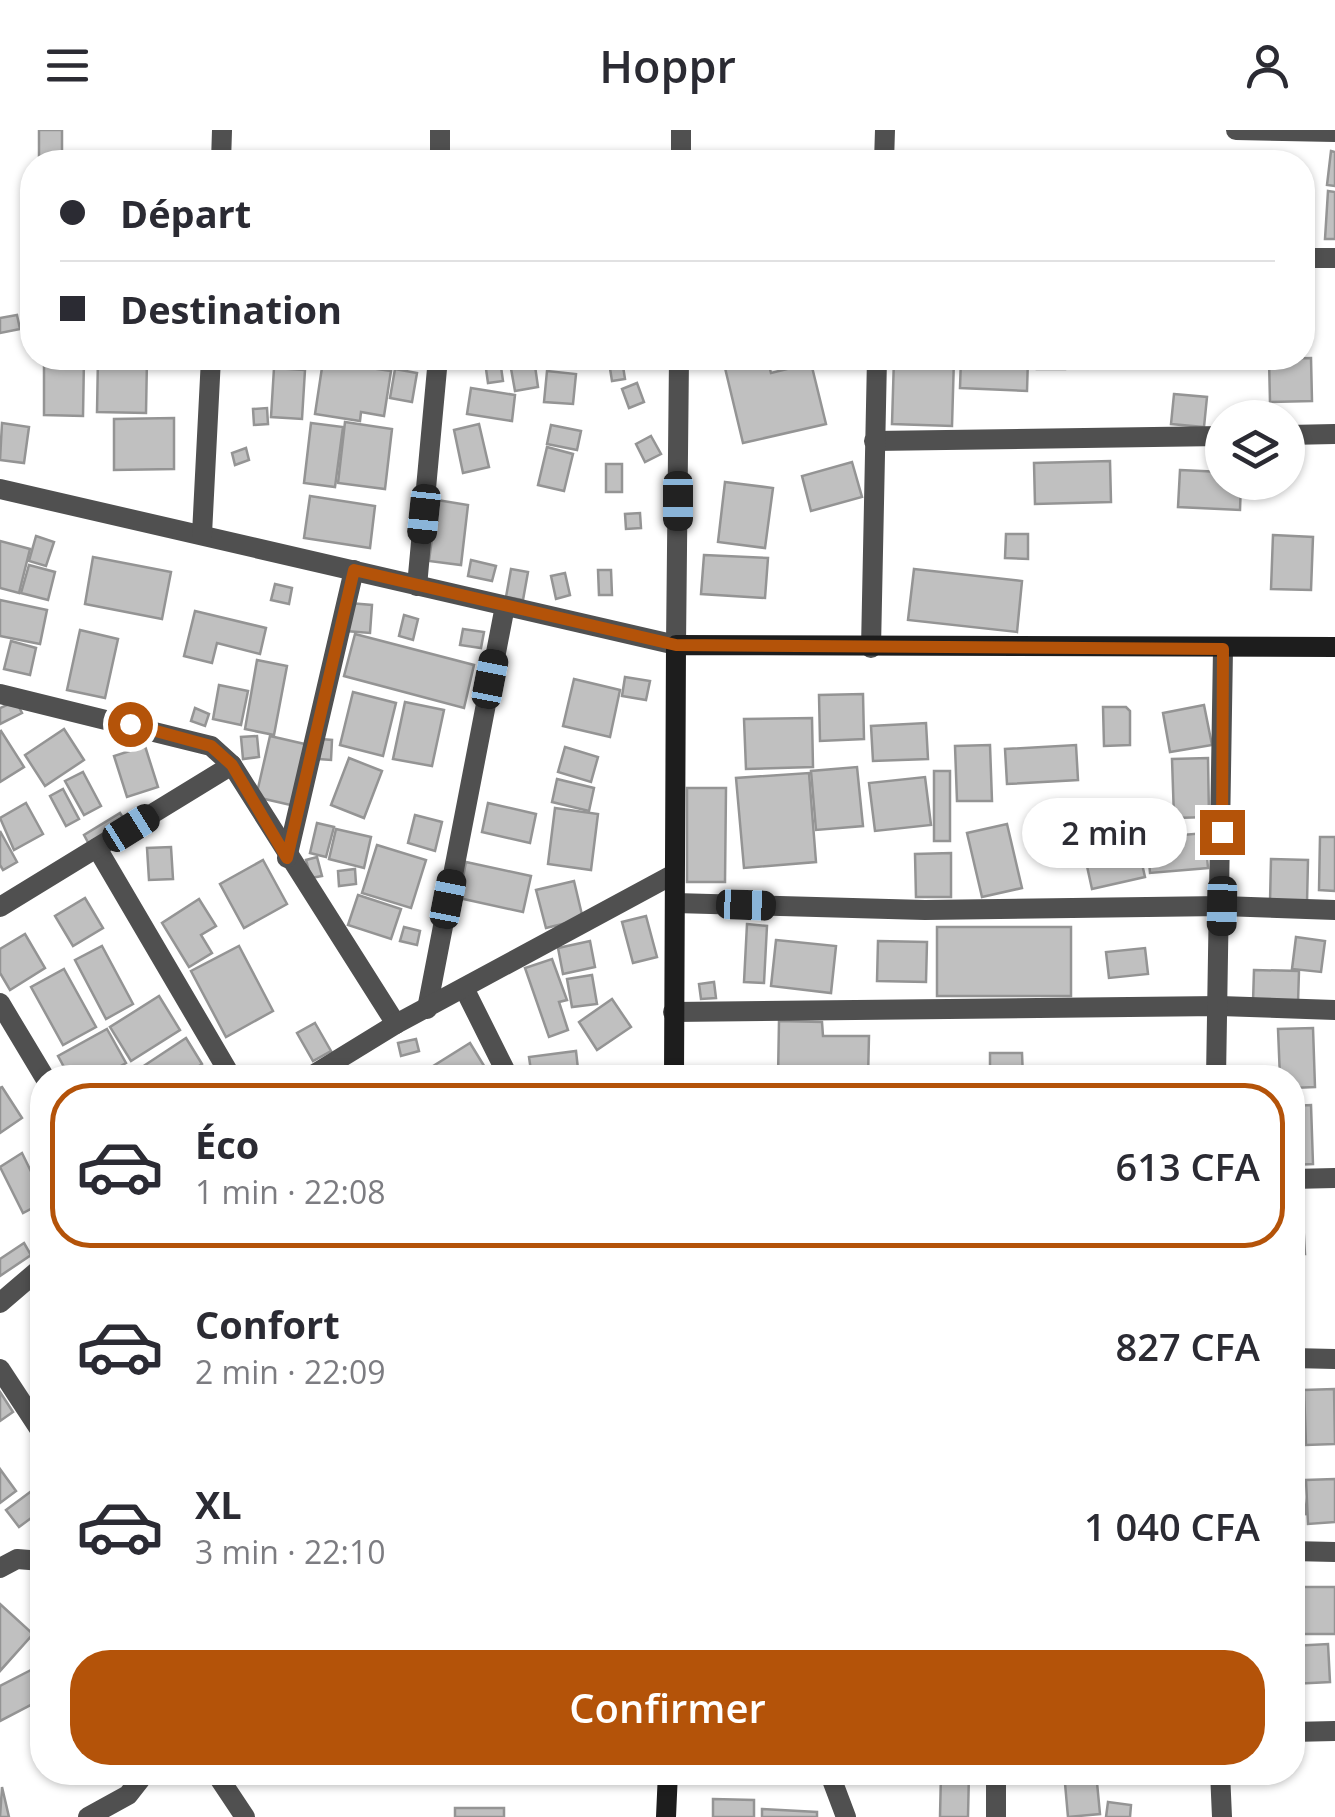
<!DOCTYPE html>
<html lang="fr">
<head>
<meta charset="utf-8">
<style>
  :root { --surface:#fff; --page:#f7f7f7; --text:#2b2b33; --muted:#7c7c81; --line:#e1e1e2; --accent:#b45309 }
  body { margin:0; font-family:"Open Sans",sans-serif; background:var(--page); color:var(--text); height:100vh; display:flex; flex-direction:column; font-size:38px; white-space:nowrap }
  * { box-sizing:border-box; margin:0 }
  p { font-size:32px; color:var(--muted) }
  .icon { flex:none; width:55px; height:55px; fill:none; stroke:currentColor; stroke-width:2; stroke-linecap:round; stroke-linejoin:round }
  .map { position:relative; flex:1; overflow:hidden }
  .side { position:absolute; left:30px; top:935px; width:1275px; height:720px; display:flex; flex-direction:column; background:var(--surface); border-radius:40px; box-shadow:0 2px 8px #0004 }
  .side>* { flex:none }
  .banner { position:absolute; left:20px; top:20px; width:1295px; height:220px; border-radius:40px; box-shadow:0 2px 8px #0004; display:grid; align-content:center; height:220px; padding:0 40px; background:var(--surface) }
  .controls { position:absolute; left:1205px; top:270px; display:grid; gap:20px }
  .controls a { display:grid; place-items:center; width:100px; height:100px; border-radius:50%; background:var(--surface); box-shadow:0 2px 8px #0004; font-size:50px }
  .end { position:absolute; width:45px; height:45px; margin:-22px; border:12px solid #b45309; background:#fff; box-shadow:0 0 0 5px #fff }
  .from { border-radius:50% }
  .bubble { position:absolute; height:70px; border-radius:35px; background:var(--surface); box-shadow:0 2px 8px #0004; font-size:32px; font-weight:600; line-height:70px; text-align:center }
  .car { position:absolute; width:30px; height:60px; margin:-30px -15px; border-radius:12px; box-shadow:0 0 8px 2px #0007; background:linear-gradient(#222 24%,#8ab4d8 0 40%,#222 0 76%,#8ab4d8 0 86%,#222 0) }
  .banner b { display:flex; align-items:center; gap:35px; height:95px; font-size:38px }
  .banner b+b { border-top:2px solid var(--line) }
  .banner i { width:25px; height:25px; background:var(--text) }
  ul { padding:18px 0 0; list-style:none }
  li { display:flex; align-items:center; gap:30px; height:165px; margin:0 20px 15px; padding:0 20px; border:5px solid transparent; border-radius:40px }
  li div { flex:1 }
  li b { display:block; font-size:38px }
  li em { font-style:normal; font-weight:600 }
  li.current { border-color:var(--accent) }
  li>.icon { width:90px; height:90px; stroke-width:1.5 }
  .button { display:flex; gap:20px; margin-top:auto; padding:20px 40px }
  .button a { flex:1; height:115px; border-radius:40px; background:var(--accent); color:#fff; font-size:40px; font-weight:600; line-height:115px; text-align:center }
  header { display:flex; justify-content:space-between; align-items:center; height:130px; padding:0 40px; background:var(--surface); font-size:45px; font-weight:600 }
  .map>svg:first-child { display:block }
  .building { fill:#c0c0c0; stroke:#949494; stroke-width:2.5 }
  .lines { fill:none; stroke-linecap:round; stroke-linejoin:round }
  .street { stroke:#505050; stroke-width:20 }
  .secondary { stroke:#1d1d1d; stroke-width:20 }
  .route { stroke:#b45309; stroke-width:12 }
</style>
</head>
<body>
<header><svg class="icon" aria-label="menu" viewBox="0 0 24 24"><path d="M4 6h16M4 12h16M4 18h16"/></svg>Hoppr<svg class="icon" aria-label="person" viewBox="0 0 24 24"><circle cx="12" cy="8" r="4"/><path d="M4 21q1-7 8-7t8 7"/></svg></header>
<div class="map">
<svg width="1335" height="1687" viewBox="0 0 1335 1687">
  <rect width="100%" height="100%" fill="#fff"/>
  <g class="building">
    <rect x="39" y="0" width="23" height="32"/>
    <polygon points="1331,21 1335,22 1335,56 1327,55"/>
    <polygon points="570,24 619,27 618,32 570,32"/>
    <polygon points="1328,61 1335,62 1335,109 1325,109"/>
    <polygon points="32,150 32,210 26,209"/>
    <polygon points="17,185 20,199 0,203 0,188"/>
    <polygon points="44,228 84,228 83,286 44,285"/>
    <polygon points="98,228 147,228 146,283 97,282"/>
    <rect x="166" y="228" width="30" height="6"/>
    <polygon points="767,228 771,243 811,233 826,294 743,313 725,238"/>
    <polygon points="894,228 954,228 952,296 892,294"/>
    <polygon points="961,228 1028,228 1027,261 960,258"/>
    <polygon points="1038,228 1065,228 1065,239 1037,239"/>
    <polygon points="1311,228 1312,271 1270,272 1269,229"/>
    <polygon points="534,229 538,257 515,261 510,233"/>
    <polygon points="500,230 503,251 488,253 485,232"/>
    <polygon points="622,230 625,249 612,251 609,232"/>
    <polygon points="323,231 391,241 384,286 361,282 360,291 315,284"/>
    <polygon points="274,238 305,240 302,289 271,287"/>
    <polygon points="395,239 417,243 412,272 390,268"/>
    <polygon points="547,241 576,244 573,274 544,272"/>
    <polygon points="637,253 644,272 629,278 622,259"/>
    <polygon points="471,258 515,265 512,291 467,284"/>
    <polygon points="1174,264 1207,267 1204,297 1171,294"/>
    <polygon points="267,278 268,294 254,295 253,279"/>
    <polygon points="174,288 174,339 114,340 114,289"/>
    <polygon points="345,292 392,299 385,359 338,353"/>
    <polygon points="2,293 29,297 24,333 0,330"/>
    <polygon points="311,293 343,297 335,357 304,353"/>
    <polygon points="479,294 489,337 463,343 454,300"/>
    <polygon points="551,295 581,301 577,320 547,314"/>
    <polygon points="651,306 661,324 645,332 636,314"/>
    <polygon points="547,317 573,324 564,361 538,355"/>
    <polygon points="246,318 249,330 235,335 232,323"/>
    <polygon points="1110,331 1111,372 1035,374 1034,333"/>
    <polygon points="852,332 862,367 811,381 802,346"/>
    <rect x="606" y="334" width="16" height="28"/>
    <polygon points="1180,340 1222,342 1222,352 1241,352 1240,380 1178,377"/>
    <polygon points="725,352 773,358 765,418 718,412"/>
    <polygon points="310,366 375,376 370,418 304,408"/>
    <polygon points="437,370 468,375 461,435 429,431"/>
    <polygon points="640,383 641,398 626,399 625,384"/>
    <polygon points="1006,404 1028,404 1028,429 1005,428"/>
    <polygon points="1273,405 1313,407 1311,460 1271,459"/>
    <polygon points="36,406 54,412 46,436 29,431"/>
    <polygon points="0,411 30,419 19,463 0,458"/>
    <polygon points="704,425 768,428 765,468 701,464"/>
    <polygon points="93,427 171,442 162,489 85,474"/>
    <polygon points="471,430 496,436 492,451 468,446"/>
    <polygon points="29,435 55,442 48,470 21,463"/>
    <polygon points="511,439 528,442 523,470 506,467"/>
    <polygon points="914,439 1022,451 1017,502 908,490"/>
    <polygon points="598,440 611,440 612,465 599,465"/>
    <polygon points="565,443 570,465 556,469 551,446"/>
    <polygon points="275,454 292,458 289,474 271,470"/>
    <polygon points="0,470 47,480 40,514 0,506"/>
    <polygon points="349,473 372,475 370,503 346,501"/>
    <polygon points="195,481 266,498 260,524 217,513 212,533 184,526"/>
    <polygon points="404,485 418,489 413,510 399,506"/>
    <polygon points="463,499 484,502 481,518 460,515"/>
    <polygon points="80,500 118,509 105,568 67,560"/>
    <polygon points="355,504 474,535 464,578 344,546"/>
    <polygon points="11,511 36,518 30,545 4,539"/>
    <polygon points="257,530 287,536 274,605 245,599"/>
    <polygon points="625,547 650,551 646,570 622,566"/>
    <polygon points="574,549 620,560 610,607 563,596"/>
    <polygon points="219,555 248,561 241,595 213,589"/>
    <polygon points="353,562 396,573 383,626 340,615"/>
    <polygon points="863,564 864,609 820,611 819,565"/>
    <polygon points="16,571 22,583 0,594 0,578"/>
    <polygon points="405,572 444,580 432,636 393,629"/>
    <polygon points="1204,575 1212,615 1170,622 1163,583"/>
    <polygon points="1103,577 1126,577 1130,581 1130,615 1104,616"/>
    <polygon points="195,578 209,584 205,596 191,591"/>
    <polygon points="812,588 813,637 746,639 744,589"/>
    <polygon points="926,593 928,629 873,631 871,596"/>
    <polygon points="64,599 84,630 45,656 25,625"/>
    <polygon points="1,601 24,637 0,652 0,602"/>
    <polygon points="257,606 259,627 243,629 241,607"/>
    <polygon points="270,606 309,615 295,676 256,667"/>
    <polygon points="321,609 332,610 331,630 319,629"/>
    <polygon points="990,615 992,671 957,671 955,616"/>
    <polygon points="1076,615 1078,650 1007,654 1005,619"/>
    <polygon points="145,616 158,657 127,667 114,626"/>
    <polygon points="565,617 598,627 591,652 558,642"/>
    <polygon points="349,628 382,641 364,688 331,675"/>
    <polygon points="1208,628 1209,687 1174,688 1172,629"/>
    <polygon points="857,637 863,696 816,700 811,641"/>
    <rect x="934" y="641" width="16" height="70"/>
    <polygon points="83,642 101,676 84,685 65,651"/>
    <polygon points="809,643 816,732 744,738 736,648"/>
    <polygon points="925,647 931,695 875,701 869,653"/>
    <polygon points="557,649 594,658 589,681 552,672"/>
    <polygon points="687,658 726,658 725,752 687,752"/>
    <polygon points="63,659 79,689 66,696 50,666"/>
    <polygon points="26,673 43,704 14,720 0,688"/>
    <polygon points="488,673 536,684 530,713 482,702"/>
    <polygon points="555,678 598,684 591,740 548,734"/>
    <polygon points="120,683 127,694 90,716 84,705"/>
    <polygon points="415,685 442,692 435,721 408,713"/>
    <polygon points="317,693 334,697 326,727 310,723"/>
    <polygon points="1007,694 1022,758 982,767 967,703"/>
    <polygon points="336,699 371,707 364,738 329,729"/>
    <polygon points="0,701 17,732 3,740 0,735"/>
    <polygon points="1205,703 1208,738 1150,743 1147,708"/>
    <polygon points="1136,707 1145,747 1092,759 1083,718"/>
    <polygon points="1320,707 1335,707 1335,761 1319,760"/>
    <polygon points="377,715 426,730 411,778 362,763"/>
    <polygon points="171,717 173,749 149,750 147,718"/>
    <polygon points="951,723 951,767 916,767 915,724"/>
    <polygon points="317,727 322,746 311,748 306,730"/>
    <polygon points="1271,729 1308,730 1307,773 1270,772"/>
    <polygon points="263,730 287,774 244,798 220,754"/>
    <polygon points="466,732 531,746 523,782 459,768"/>
    <polygon points="355,739 356,754 339,756 338,741"/>
    <polygon points="574,751 583,789 546,798 536,760"/>
    <polygon points="358,765 401,779 391,809 348,795"/>
    <polygon points="85,768 103,798 73,816 55,786"/>
    <polygon points="199,769 216,796 201,805 212,823 189,837 162,793"/>
    <polygon points="646,786 657,827 633,833 622,792"/>
    <polygon points="747,794 767,796 764,853 744,852"/>
    <polygon points="404,797 420,801 417,815 400,811"/>
    <rect x="937" y="797" width="134" height="69"/>
    <polygon points="25,804 45,838 10,860 0,843 0,819"/>
    <polygon points="1296,807 1325,811 1321,842 1292,839"/>
    <polygon points="776,810 836,816 831,863 771,856"/>
    <polygon points="590,811 595,837 563,844 558,818"/>
    <polygon points="878,811 927,812 926,852 877,851"/>
    <polygon points="102,816 133,874 106,889 75,830"/>
    <polygon points="239,816 273,881 226,907 191,841"/>
    <polygon points="1145,818 1148,844 1109,848 1106,822"/>
    <polygon points="552,829 567,870 559,872 568,900 549,907 525,838"/>
    <polygon points="64,839 96,897 63,915 31,857"/>
    <polygon points="1254,840 1299,841 1298,873 1253,872"/>
    <polygon points="592,845 597,874 572,877 567,849"/>
    <polygon points="714,852 716,868 701,869 699,854"/>
    <polygon points="159,866 180,900 131,931 110,897"/>
    <polygon points="612,869 631,897 597,920 579,892"/>
    <polygon points="779,891 822,892 823,906 869,906 868,948 778,948"/>
    <polygon points="315,893 331,921 313,931 297,903"/>
    <polygon points="1313,898 1315,957 1292,958 1292,948 1280,948 1278,899"/>
    <polygon points="107,899 126,933 99,948 70,948 58,926"/>
    <polygon points="186,908 202,934 181,948 141,948 136,941"/>
    <polygon points="416,909 419,921 401,926 398,913"/>
    <polygon points="470,913 489,944 483,948 414,948"/>
    <polygon points="576,921 579,948 532,948 529,927"/>
    <polygon points="990,923 1022,923 1023,948 990,948"/>
    <polygon points="2,957 22,988 0,1003 0,958"/>
    <polygon points="1311,975 1313,1034 1292,1035 1292,976"/>
    <polygon points="22,1023 42,1064 42,1073 23,1083 0,1037"/>
    <polygon points="1292,1090 1303,1090 1305,1124 1292,1124"/>
    <polygon points="24,1113 31,1125 0,1146 0,1129"/>
    <polygon points="1334,1259 1335,1314 1306,1315 1304,1260"/>
    <polygon points="0,1262 13,1282 0,1291"/>
    <polygon points="1292,1291 1299,1291 1299,1324 1292,1325"/>
    <polygon points="1299,1330 1306,1384 1292,1385 1292,1331"/>
    <polygon points="0,1339 16,1361 0,1373"/>
    <polygon points="1335,1349 1335,1392 1308,1394 1306,1350"/>
    <polygon points="41,1354 42,1380 19,1397 6,1380"/>
    <rect x="1292" y="1457" width="43" height="47"/>
    <polygon points="0,1474 33,1504 0,1541"/>
    <polygon points="1328,1514 1330,1552 1292,1554 1292,1516"/>
    <polygon points="33,1539 42,1569 0,1591 0,1556"/>
    <polygon points="941,1642 969,1642 968,1687 940,1687"/>
    <polygon points="1064,1642 1096,1642 1100,1684 1068,1687"/>
    <polygon points="2,1657 9,1687 0,1687"/>
    <polygon points="713,1669 754,1670 754,1687 713,1687"/>
    <polygon points="1108,1672 1131,1675 1130,1687 1106,1687"/>
    <rect x="455" y="1678" width="49" height="9"/>
    <polygon points="762,1679 817,1682 817,1687 762,1687"/>
  </g>
  <g class="lines">
    <g class="street">
      <polyline points="1236,0 1335,2"/>
      <polyline points="221,32 222,0"/>
      <polyline points="440,32 440,0"/>
      <polyline points="681,32 681,0"/>
      <polyline points="884,32 885,0"/>
      <polyline points="1302,128 1335,128"/>
      <polyline points="1288,305 1335,304"/>
      <polyline points="874,311 1222,306"/>
      <polyline points="0,359 676,515 679,228"/>
      <polyline points="202,404 211,228"/>
      <polyline points="417,456 438,228"/>
      <polyline points="871,518 877,228"/>
      <polyline points="0,564 211,616 232,635 396,894"/>
      <polyline points="97,718 232,948"/>
      <polyline points="287,728 354,440"/>
      <polyline points="675,773 925,780 1222,776 1335,780"/>
      <polyline points="0,777 232,635"/>
      <polyline points="464,858 509,948"/>
      <polyline points="0,873 45,948"/>
      <polyline points="427,879 505,476"/>
      <polyline points="673,882 1220,876 1335,880"/>
      <polyline points="308,948 396,894 674,744"/>
      <polyline points="1216,948 1223,519"/>
      <polyline points="1292,1049 1335,1048"/>
      <polyline points="0,1173 42,1137"/>
      <polyline points="1292,1228 1335,1229"/>
      <polyline points="0,1239 42,1303"/>
      <polyline points="1292,1421 1335,1422"/>
      <polyline points="0,1438 17,1429 42,1431"/>
      <polyline points="1292,1602 1335,1601"/>
      <polyline points="215,1642 245,1687"/>
      <polyline points="829,1642 846,1687"/>
      <polyline points="996,1642 996,1687"/>
      <polyline points="1220,1642 1222,1687"/>
      <polyline points="88,1687 128,1665 146,1642"/>
    </g>
    <g class="secondary">
      <polyline points="674,948 676,515 1335,517"/>
      <polyline points="666,1687 668,1642"/>
    </g>
  </g>
  <g class="lines">
    <polyline class="route" points="130,594 211,616 232,635 287,728 354,440 676,515 1223,519 1222,702"/>
  </g>
</svg>
<div class="controls">
<a><svg class="icon" aria-label="layers" viewBox="0 0 24 24"><path d="M12 4l9 5-9 5-9-5zM3 14l9 5 9-5"/></svg></a>
</div>
<i class="end from" style="left:130px;top:594px"></i>
<i class="end" style="left:1222px;top:702px"></i>
<div class="bubble" style="left:1022px;top:668px;width:165px">2 min</div>
<i class="car" style="left:678px;top:371px;rotate:180deg"></i>
<i class="car" style="left:424px;top:384px;rotate:186deg"></i>
<i class="car" style="left:490px;top:549px;rotate:11deg"></i>
<i class="car" style="left:131px;top:698px;rotate:58deg"></i>
<i class="car" style="left:448px;top:769px;rotate:11deg"></i>
<i class="car" style="left:746px;top:775px;rotate:92deg"></i>
<i class="car" style="left:1222px;top:776px;rotate:181deg"></i>
<div class="banner">
<b><i class="from"></i>Départ</b>
<b><i></i>Destination</b>
</div>
<section class="side">
<ul>
<li class="current"><svg class="icon" aria-label="car" viewBox="0 0 24 24"><path d="M5 17H2v-5l4-1 3-4h7l3 4 3 1v5h-3M9 17h6M6 11h13"/><circle cx="7" cy="17" r="2"/><circle cx="17" cy="17" r="2"/></svg><div><b>Éco</b><p>1 min · 22:08</p></div><em>613 CFA</em></li>
<li><svg class="icon" aria-label="car" viewBox="0 0 24 24"><path d="M5 17H2v-5l4-1 3-4h7l3 4 3 1v5h-3M9 17h6M6 11h13"/><circle cx="7" cy="17" r="2"/><circle cx="17" cy="17" r="2"/></svg><div><b>Confort</b><p>2 min · 22:09</p></div><em>827 CFA</em></li>
<li><svg class="icon" aria-label="car" viewBox="0 0 24 24"><path d="M5 17H2v-5l4-1 3-4h7l3 4 3 1v5h-3M9 17h6M6 11h13"/><circle cx="7" cy="17" r="2"/><circle cx="17" cy="17" r="2"/></svg><div><b>XL</b><p>3 min · 22:10</p></div><em>1 040 CFA</em></li>
</ul>
<div class="button"><a>Confirmer</a></div>
</section>
</div>
</body>
</html>
